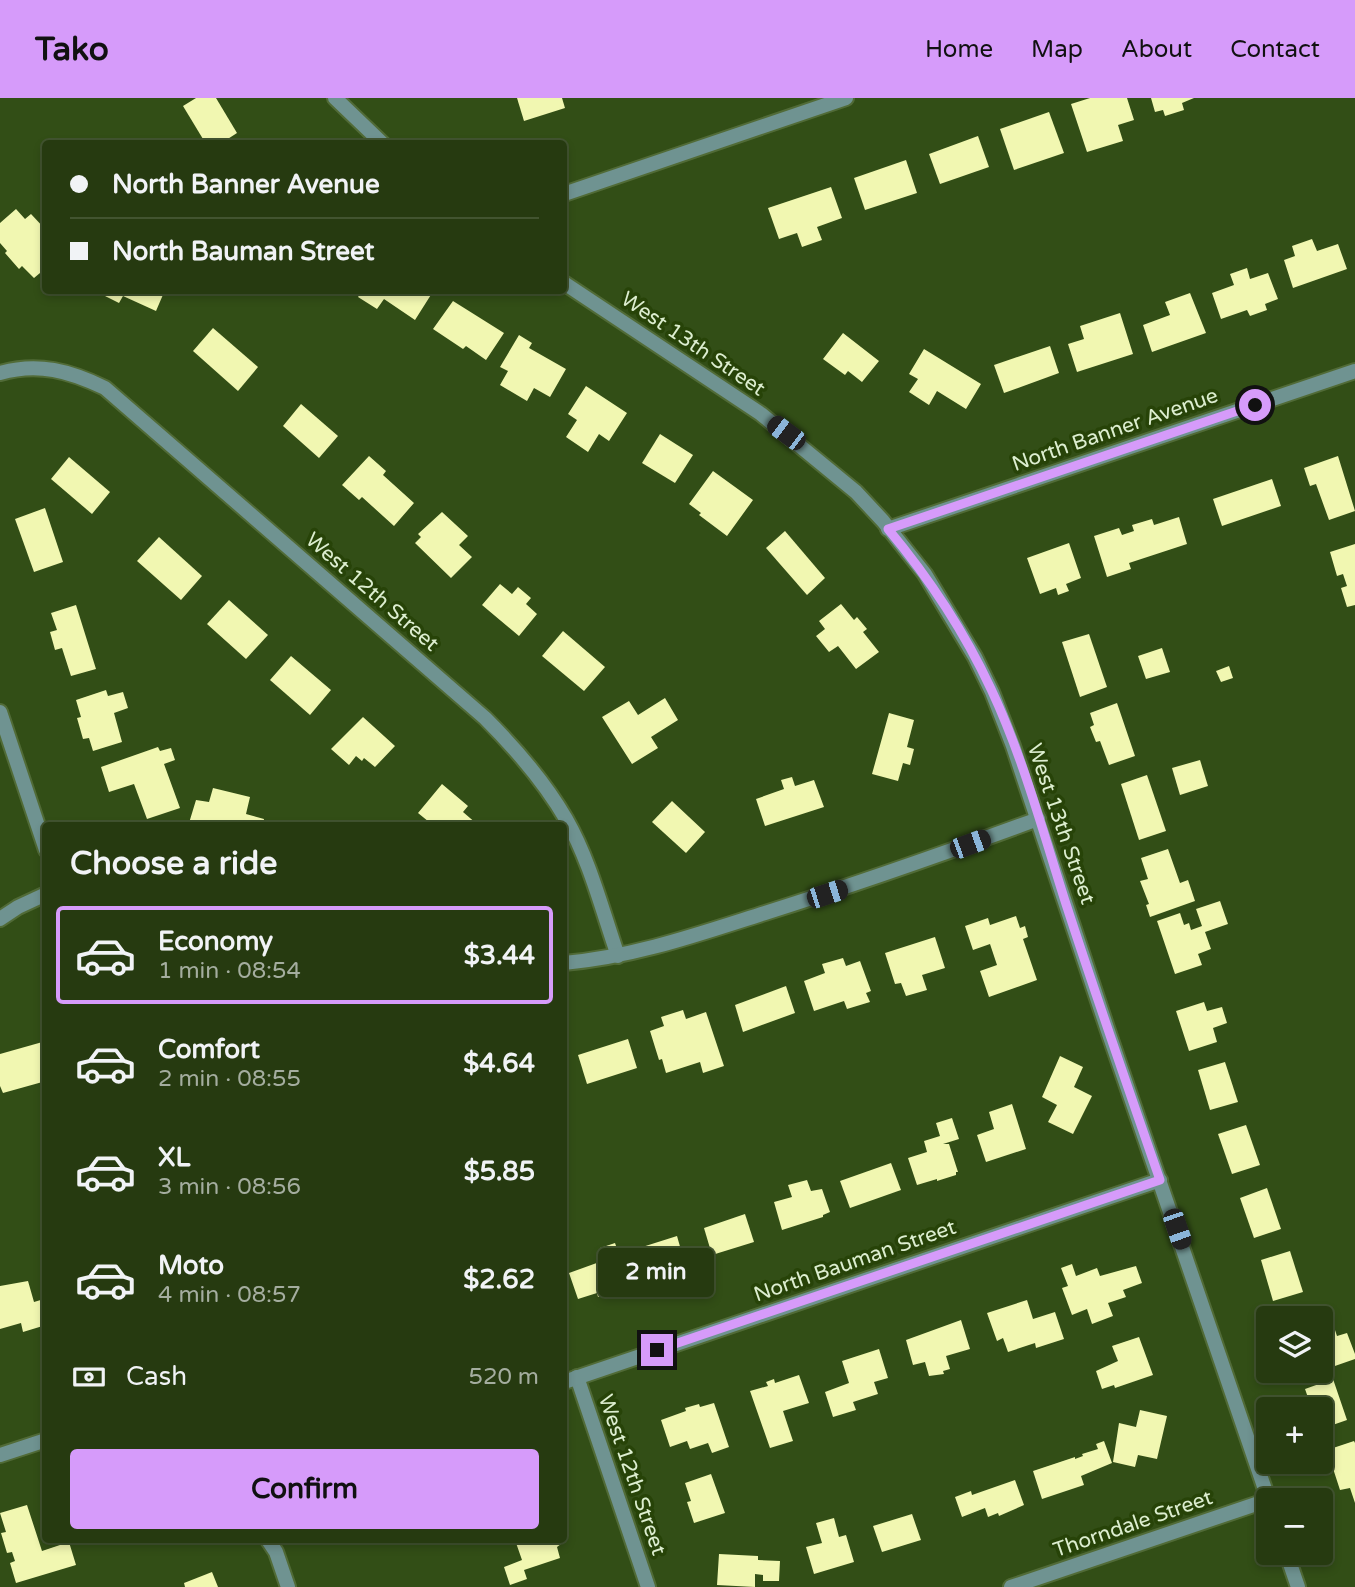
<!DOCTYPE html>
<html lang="en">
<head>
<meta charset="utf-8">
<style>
  :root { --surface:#263a10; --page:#2e4119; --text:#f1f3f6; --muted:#a4ad9f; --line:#425430; --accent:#d69bfa }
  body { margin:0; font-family:"Varela Round",sans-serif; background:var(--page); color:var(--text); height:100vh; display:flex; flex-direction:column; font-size:26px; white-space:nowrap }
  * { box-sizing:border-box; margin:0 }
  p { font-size:23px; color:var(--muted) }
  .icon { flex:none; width:38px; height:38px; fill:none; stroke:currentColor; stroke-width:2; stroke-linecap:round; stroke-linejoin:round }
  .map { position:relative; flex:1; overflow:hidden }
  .sheet { position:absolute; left:42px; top:724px; width:525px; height:721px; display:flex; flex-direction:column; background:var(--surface); border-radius:7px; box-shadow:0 4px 10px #0003,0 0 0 2px var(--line) }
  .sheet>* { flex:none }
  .banner { position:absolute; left:42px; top:42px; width:525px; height:154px; border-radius:7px; box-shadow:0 4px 10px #0003,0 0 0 2px var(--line); display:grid; align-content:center; height:154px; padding:0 28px; background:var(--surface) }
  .buttons { position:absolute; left:1256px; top:1208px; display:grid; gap:14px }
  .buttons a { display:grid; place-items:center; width:77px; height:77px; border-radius:7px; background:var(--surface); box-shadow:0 4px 10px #0003,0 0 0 2px var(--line); font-size:35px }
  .end { position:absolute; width:32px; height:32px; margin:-16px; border:9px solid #d69bfa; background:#111; box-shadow:0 0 0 4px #111 }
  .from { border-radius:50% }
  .bubble { position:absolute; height:49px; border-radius:7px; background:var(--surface); box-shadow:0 4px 10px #0003,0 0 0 2px var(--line); font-size:23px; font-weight:700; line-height:49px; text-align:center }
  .car { position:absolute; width:21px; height:42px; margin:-21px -10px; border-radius:9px; box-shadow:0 0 5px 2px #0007; background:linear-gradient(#222 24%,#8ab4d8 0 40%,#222 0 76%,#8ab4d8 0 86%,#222 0) }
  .banner b { display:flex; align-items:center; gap:24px; height:66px; font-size:26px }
  .banner b+b { border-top:2px solid var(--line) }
  .banner i { width:18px; height:18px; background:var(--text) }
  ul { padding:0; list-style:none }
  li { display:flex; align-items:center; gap:21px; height:98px; margin:0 14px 10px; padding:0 14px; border:4px solid transparent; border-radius:7px }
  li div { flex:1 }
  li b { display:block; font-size:26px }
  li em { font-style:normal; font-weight:700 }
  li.active { border-color:var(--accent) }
  li>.icon { width:63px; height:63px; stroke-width:1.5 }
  h2 { padding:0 28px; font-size:32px; line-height:84px }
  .pay { display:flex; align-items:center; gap:18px; height:77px; padding:0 28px; font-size:26px }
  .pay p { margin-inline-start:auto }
  .button { display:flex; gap:14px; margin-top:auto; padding:14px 28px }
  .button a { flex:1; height:80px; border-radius:7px; background:var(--accent); color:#111; font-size:28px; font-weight:700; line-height:80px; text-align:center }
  header { display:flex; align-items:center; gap:42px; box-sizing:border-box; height:98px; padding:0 35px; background:var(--accent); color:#111 }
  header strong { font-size:33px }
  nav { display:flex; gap:38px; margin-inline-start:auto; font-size:24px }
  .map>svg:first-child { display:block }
  .building { fill:#f1f7b1 }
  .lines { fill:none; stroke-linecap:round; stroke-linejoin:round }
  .street-casing { stroke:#516b37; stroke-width:18 }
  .street { stroke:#6f9391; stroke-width:14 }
  .route { stroke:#d69bfa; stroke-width:9 }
  .labels { text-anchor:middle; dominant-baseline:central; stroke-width:7; stroke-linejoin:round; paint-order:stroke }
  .street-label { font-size:21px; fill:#ddeed0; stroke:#274308 }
</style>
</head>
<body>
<header>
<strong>Tako</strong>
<nav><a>Home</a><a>Map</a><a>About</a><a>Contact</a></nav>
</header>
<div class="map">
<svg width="1355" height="1489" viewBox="0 0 1355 1489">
  <rect width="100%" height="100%" fill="#324e16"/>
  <g class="building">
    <polygon points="196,0 216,0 237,35 220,46 206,46 183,8"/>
    <polygon points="517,0 562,0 565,10 524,23"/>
    <polygon points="1090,0 1127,0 1134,22 1118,27 1123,43 1087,54 1071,6"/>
    <polygon points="1151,0 1194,0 1182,5 1184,12 1165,18 1163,12 1155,14"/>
    <polygon points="1049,14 1064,55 1014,72 1000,31"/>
    <polygon points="978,38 989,69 940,86 929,56"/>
    <polygon points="906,62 917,95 865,112 854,80"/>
    <polygon points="831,89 842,120 817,129 822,142 802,149 797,135 779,141 768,110"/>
    <polygon points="16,111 25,121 31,116 46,132 46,170 34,180 22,168 19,171 5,155 7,153 0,145 0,125"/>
    <polygon points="1312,141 1317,153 1338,146 1347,171 1293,190 1284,162 1295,158 1292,148"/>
    <polygon points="1247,170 1250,181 1268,175 1278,201 1265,206 1267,212 1250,218 1247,212 1221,221 1212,195 1234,187 1230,176"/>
    <polygon points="108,192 165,192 156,213 123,198 119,205 105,198"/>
    <polygon points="363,192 434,192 415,222 384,201 377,211 358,199"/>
    <polygon points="1190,195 1206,235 1152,254 1143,227 1170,217 1165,204"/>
    <polygon points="453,203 504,235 486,262 466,248 463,251 433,231"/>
    <polygon points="1120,215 1133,256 1077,274 1068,246 1084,241 1080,228"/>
    <polygon points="213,230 258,269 238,293 193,253"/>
    <polygon points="843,235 879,263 862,284 848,273 845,277 823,261"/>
    <polygon points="519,237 532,245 529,250 566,271 550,299 534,290 527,303 500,287 508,273 500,269"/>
    <polygon points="1050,248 1059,275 1004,295 994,267"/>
    <polygon points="924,251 981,286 966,311 937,293 929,307 909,294 918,281 909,276"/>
    <polygon points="586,288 627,315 609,343 599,336 588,354 566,339 577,322 568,316"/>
    <polygon points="301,306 338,338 319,360 283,328"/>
    <polygon points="660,336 693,357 675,385 642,365"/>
    <polygon points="369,358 386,373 383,377 414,405 394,428 362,399 359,402 342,387"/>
    <polygon points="1338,358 1355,413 1329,422 1316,386 1310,388 1304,370"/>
    <polygon points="69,359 110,394 92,416 51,381"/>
    <polygon points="713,373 753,402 727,438 699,417 701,415 689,406"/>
    <polygon points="1272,381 1281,408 1222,428 1213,401"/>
    <polygon points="45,410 63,464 34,474 15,421"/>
    <polygon points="442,414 468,438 459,447 472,459 451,480 415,445 421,439 418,436"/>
    <polygon points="1179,419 1187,446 1129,465 1131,471 1107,479 1094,438 1119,430 1122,437 1134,433 1132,427 1152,421 1154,427"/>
    <polygon points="785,433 825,480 807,497 766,450"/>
    <polygon points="159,439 202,478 181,502 137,463"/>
    <polygon points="1069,445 1081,480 1066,486 1069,493 1058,497 1056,490 1040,496 1027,460"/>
    <polygon points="1355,446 1355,507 1347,509 1341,490 1347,488 1343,476 1337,478 1330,454"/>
    <polygon points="500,486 512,496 518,489 531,500 526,506 537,516 519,538 482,507"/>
    <polygon points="229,502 268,537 246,561 207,526"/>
    <polygon points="841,506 854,522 857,519 867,531 863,534 879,554 856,571 838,548 829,554 816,538 825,531 819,523"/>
    <polygon points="76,507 96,571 71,578 62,550 55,552 50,534 57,532 51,515"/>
    <polygon points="563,533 605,569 584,593 542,558"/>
    <polygon points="1089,536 1107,589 1080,599 1062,544"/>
    <polygon points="1162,550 1170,574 1146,581 1138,558"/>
    <polygon points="291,558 331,592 310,617 270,582"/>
    <polygon points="1229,568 1233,580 1221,584 1216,573"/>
    <polygon points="106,592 108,598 123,594 128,610 114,615 122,644 93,653 89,640 83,641 77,620 81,619 76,602"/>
    <polygon points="665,600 678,622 651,639 658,650 632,666 602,619 629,603 638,617"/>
    <polygon points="1117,605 1135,658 1109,667 1100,643 1096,644 1090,629 1094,627 1090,615"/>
    <polygon points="889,615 914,622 907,649 914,651 910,667 903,665 898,683 872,676"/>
    <polygon points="363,619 395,648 375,669 364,660 362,663 356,658 349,667 331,651"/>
    <polygon points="158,649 160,653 171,650 175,662 164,666 180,710 147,721 134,686 109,694 101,669"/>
    <polygon points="1200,662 1208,688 1180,697 1172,670"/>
    <polygon points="1147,677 1166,733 1139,742 1121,686"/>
    <polygon points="792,679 795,688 814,682 824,709 765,728 756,701 784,691 781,682"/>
    <polygon points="442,686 468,708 463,714 477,726 475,728 434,728 418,715"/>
    <polygon points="213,690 250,699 246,716 264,721 263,728 202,728 189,725 196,702 209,704"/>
    <polygon points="672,703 705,734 686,755 652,724"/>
    <polygon points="1168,751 1180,785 1188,782 1195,803 1150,819 1146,807 1149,806 1140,783 1148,781 1141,760"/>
    <polygon points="1220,803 1228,826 1205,834 1211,851 1198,856 1202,867 1175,876 1157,823 1180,815 1184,827 1189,825 1191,832 1202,828 1196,811"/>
    <polygon points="1016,818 1020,830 1025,828 1028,839 1023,841 1037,882 989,899 980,873 997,867 990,846 973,852 965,828 988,820 990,827"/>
    <polygon points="935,839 945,870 922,877 927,892 906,898 901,885 895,886 885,855"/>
    <polygon points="843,860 846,868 860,863 871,893 866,895 870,904 847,911 844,903 814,913 804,883 825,875 822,866"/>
    <polygon points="786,888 795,915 743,934 735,907"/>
    <polygon points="1204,904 1207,913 1222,909 1227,925 1213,930 1217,944 1189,953 1176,913"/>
    <polygon points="683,912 686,921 706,914 724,968 703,975 700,964 666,975 662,961 659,962 650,933 664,928 661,919"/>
    <polygon points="628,941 637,970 587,986 578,957"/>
    <polygon points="46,943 46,983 3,995 0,988 0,956"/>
    <polygon points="1060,958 1083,969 1074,989 1092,998 1073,1036 1048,1024 1057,1007 1042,999"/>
    <polygon points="1225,964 1238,1004 1210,1012 1198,972"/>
    <polygon points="1012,1006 1026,1051 986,1064 977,1037 994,1031 989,1014"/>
    <polygon points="952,1020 959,1041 943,1046 949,1046 958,1074 956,1074 956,1077 937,1083 937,1081 917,1087 908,1060 927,1054 924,1043 940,1038 936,1025"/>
    <polygon points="1246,1027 1260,1067 1232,1076 1218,1036"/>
    <polygon points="891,1065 901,1092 850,1110 840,1083"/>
    <polygon points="807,1082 811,1093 822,1091 830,1114 823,1117 823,1119 782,1132 774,1104 792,1099 788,1087"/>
    <polygon points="1267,1090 1281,1131 1254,1140 1240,1100"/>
    <polygon points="745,1116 754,1144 712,1157 704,1130"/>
    <polygon points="677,1138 685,1166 645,1179 636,1151"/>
    <polygon points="615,1145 623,1168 613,1171 619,1192 598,1199 597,1195 578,1201 569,1175 605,1162 600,1150"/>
    <polygon points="1290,1153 1303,1194 1273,1203 1261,1162"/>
    <polygon points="1072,1166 1076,1178 1097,1170 1100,1178 1136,1168 1142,1185 1123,1192 1126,1199 1108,1205 1113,1218 1092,1226 1087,1211 1072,1217 1062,1190 1068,1188 1061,1170"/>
    <polygon points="28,1183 34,1204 44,1201 46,1227 23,1234 21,1225 0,1231 0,1188"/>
    <polygon points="1027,1202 1033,1221 1055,1214 1064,1241 1036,1250 1035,1245 1008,1254 1003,1240 997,1243 987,1215"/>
    <polygon points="1328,1211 1337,1238 1347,1235 1355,1256 1355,1261 1332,1269 1325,1250 1322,1251 1325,1258 1321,1259 1321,1220 1305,1219"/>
    <polygon points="961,1222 970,1251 946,1258 950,1271 943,1273 944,1276 929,1278 925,1264 913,1267 906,1242"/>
    <polygon points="1139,1239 1153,1277 1115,1290 1114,1287 1102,1291 1096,1273 1118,1263 1112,1248"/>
    <polygon points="879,1251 888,1280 874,1284 878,1296 853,1304 856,1312 833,1319 825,1294 849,1285 842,1263"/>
    <polygon points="799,1277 809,1305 783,1313 793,1343 770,1350 750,1293 768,1288 766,1284 774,1281 775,1285"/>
    <polygon points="1333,1281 1347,1322 1321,1331 1321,1311 1312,1311 1305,1291"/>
    <polygon points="714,1305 729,1349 712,1355 708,1345 690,1351 687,1343 670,1349 661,1322 686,1313 685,1310 699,1306 700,1309"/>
    <polygon points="1140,1312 1167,1318 1157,1361 1138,1357 1135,1369 1113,1364 1119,1325 1136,1329"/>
    <polygon points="1104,1343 1112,1365 1081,1378 1084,1387 1042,1401 1033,1373 1075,1359 1075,1361 1083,1358 1082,1356 1098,1351 1096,1346"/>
    <polygon points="1354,1343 1355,1345 1355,1405 1350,1390 1340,1392 1327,1352"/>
    <polygon points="711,1376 725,1415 694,1425 687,1404 691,1403 685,1385"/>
    <polygon points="1015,1382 1024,1407 999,1418 998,1415 988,1419 985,1410 962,1419 955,1399 971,1393 972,1397"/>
    <polygon points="27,1407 42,1453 69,1444 76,1467 16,1485 10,1465 15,1463 12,1454 7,1455 1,1435 6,1434 0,1415"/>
    <polygon points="912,1416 921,1442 882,1454 873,1428"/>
    <polygon points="834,1420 839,1439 846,1437 854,1464 814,1476 806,1449 822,1445 816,1425"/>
    <polygon points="515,1442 560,1442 561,1446 557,1449 560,1460 524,1472 527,1481 510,1487 504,1469 522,1462"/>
    <polygon points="719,1456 758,1458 758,1462 780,1463 779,1483 763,1483 763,1477 755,1476 755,1489 717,1487"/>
    <polygon points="212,1474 218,1489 185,1489 184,1485"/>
  </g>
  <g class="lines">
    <g class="street-casing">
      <g id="street">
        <polyline points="335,0 383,46"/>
        <polyline points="564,96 846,0"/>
        <polyline points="564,185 761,316 856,394 883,423 925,476 975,559 992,594 1013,648 1107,930 1269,1403"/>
        <path d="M 0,275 C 38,264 70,273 105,290 L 485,620 C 516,651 544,683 566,721 C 590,763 602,812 618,858"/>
        <polyline points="888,431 1355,273"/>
        <polyline points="0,614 46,752"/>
        <polyline points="0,821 18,809 46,796"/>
        <path d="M 564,865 C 634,859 699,836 765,815 C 857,786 948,754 1038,721"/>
        <polyline points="577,1279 648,1489"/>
        <polyline points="564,1284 1160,1082"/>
        <polyline points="0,1357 46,1342"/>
        <polyline points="268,1442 276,1454 288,1489"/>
        <polyline points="1286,1454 1298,1489"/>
        <polyline points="1011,1489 1268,1402"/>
      </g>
    </g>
    <use href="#street" class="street"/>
  </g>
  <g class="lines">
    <path class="route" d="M 657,1252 L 1160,1082 C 1128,990 1096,898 1066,806 C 1043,734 1023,659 991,591 C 964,533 929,480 888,431 L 1255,307"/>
  </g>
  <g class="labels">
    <g class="street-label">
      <text transform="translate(693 246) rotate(34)">West 13th Street</text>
      <text transform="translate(1115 332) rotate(-19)">North Banner Avenue</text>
      <text transform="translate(372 494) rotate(41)">West 12th Street</text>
      <text transform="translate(1061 726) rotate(71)">West 13th Street</text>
      <text transform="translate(855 1163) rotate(-19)">North Bauman Street</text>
      <text transform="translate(632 1377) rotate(71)">West 12th Street</text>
      <text transform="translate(1133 1426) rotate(-19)">Thorndale Street</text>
    </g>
  </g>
</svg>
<div class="buttons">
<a><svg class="icon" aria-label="layers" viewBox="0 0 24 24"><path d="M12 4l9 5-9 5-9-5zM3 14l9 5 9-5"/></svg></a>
<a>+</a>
<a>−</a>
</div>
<i class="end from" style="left:1255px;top:307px"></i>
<i class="end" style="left:657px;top:1252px"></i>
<div class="bubble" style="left:598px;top:1150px;width:116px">2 min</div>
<i class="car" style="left:786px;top:335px;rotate:307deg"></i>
<i class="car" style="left:970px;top:746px;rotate:70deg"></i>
<i class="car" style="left:827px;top:796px;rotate:72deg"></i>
<i class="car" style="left:1177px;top:1131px;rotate:161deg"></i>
<div class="banner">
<b><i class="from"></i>North Banner Avenue</b>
<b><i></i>North Bauman Street</b>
</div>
<section class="sheet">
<h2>Choose a ride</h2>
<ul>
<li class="active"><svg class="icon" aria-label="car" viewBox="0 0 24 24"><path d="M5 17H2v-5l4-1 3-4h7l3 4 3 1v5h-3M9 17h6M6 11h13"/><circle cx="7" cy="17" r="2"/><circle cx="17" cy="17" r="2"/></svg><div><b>Economy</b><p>1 min · 08:54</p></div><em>$3.44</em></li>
<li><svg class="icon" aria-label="car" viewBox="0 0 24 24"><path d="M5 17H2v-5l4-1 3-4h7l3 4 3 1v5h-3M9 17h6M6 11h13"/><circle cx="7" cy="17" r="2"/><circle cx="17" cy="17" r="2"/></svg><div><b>Comfort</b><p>2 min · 08:55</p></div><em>$4.64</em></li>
<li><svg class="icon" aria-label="car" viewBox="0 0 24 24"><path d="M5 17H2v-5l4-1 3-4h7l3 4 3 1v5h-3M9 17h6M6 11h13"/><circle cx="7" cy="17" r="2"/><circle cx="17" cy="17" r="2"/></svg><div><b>XL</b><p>3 min · 08:56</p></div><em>$5.85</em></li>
<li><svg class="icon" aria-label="car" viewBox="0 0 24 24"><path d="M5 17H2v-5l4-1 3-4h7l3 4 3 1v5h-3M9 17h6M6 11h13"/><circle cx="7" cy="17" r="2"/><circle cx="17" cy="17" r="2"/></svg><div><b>Moto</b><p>4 min · 08:57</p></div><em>$2.62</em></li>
</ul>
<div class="pay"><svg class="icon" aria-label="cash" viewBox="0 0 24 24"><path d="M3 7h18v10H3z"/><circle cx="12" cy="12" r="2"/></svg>Cash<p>520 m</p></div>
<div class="button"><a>Confirm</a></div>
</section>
</div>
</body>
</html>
